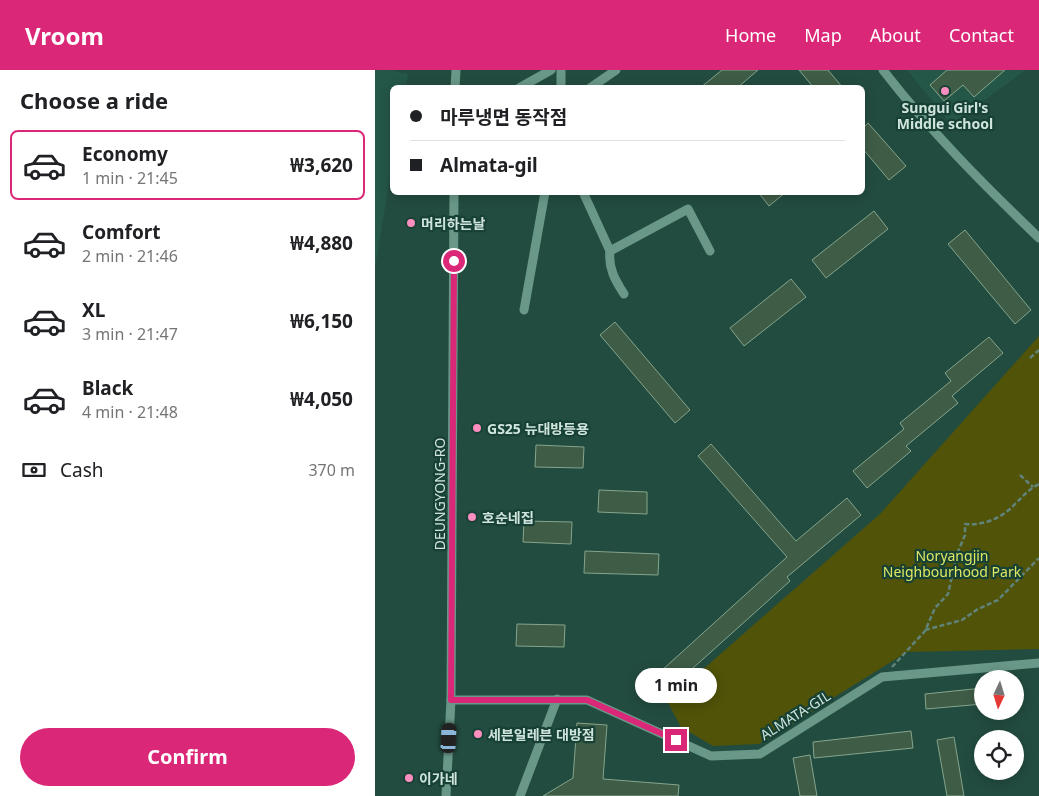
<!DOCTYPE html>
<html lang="en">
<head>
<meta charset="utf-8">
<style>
  :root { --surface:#fff; --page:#f6f6f6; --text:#202124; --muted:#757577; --line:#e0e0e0; --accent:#db2777 }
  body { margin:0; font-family:"Noto Sans","Noto Sans KR",sans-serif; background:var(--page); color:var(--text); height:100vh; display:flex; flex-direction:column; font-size:19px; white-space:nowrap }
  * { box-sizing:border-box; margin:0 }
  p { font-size:16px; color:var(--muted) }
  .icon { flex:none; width:28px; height:28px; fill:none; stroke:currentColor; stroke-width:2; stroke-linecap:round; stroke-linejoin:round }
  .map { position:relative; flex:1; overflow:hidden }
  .drawer { display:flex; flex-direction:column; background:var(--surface); width:375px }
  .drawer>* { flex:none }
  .top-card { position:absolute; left:15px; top:15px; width:475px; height:110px; border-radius:8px; box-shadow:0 2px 12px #0003; display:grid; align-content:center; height:110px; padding:0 20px; background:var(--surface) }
  .needle { width:32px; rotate:184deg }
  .controls { position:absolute; left:599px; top:600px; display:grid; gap:10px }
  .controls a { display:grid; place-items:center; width:50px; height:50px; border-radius:50%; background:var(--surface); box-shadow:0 2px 12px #0003; font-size:25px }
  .end { position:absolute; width:22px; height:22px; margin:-11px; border:6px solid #db2777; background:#fff; box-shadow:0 0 0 2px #fff }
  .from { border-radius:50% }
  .bubble { position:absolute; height:35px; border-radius:18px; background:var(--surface); box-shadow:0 2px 12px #0003; font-size:16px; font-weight:700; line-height:35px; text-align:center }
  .car { position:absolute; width:15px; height:30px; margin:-15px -8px; border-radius:6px; box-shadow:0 0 4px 1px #0007; background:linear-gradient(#222 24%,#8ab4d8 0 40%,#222 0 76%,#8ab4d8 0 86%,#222 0) }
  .top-card b { display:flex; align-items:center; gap:18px; height:48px; font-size:19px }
  .top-card b+b { border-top:1px solid var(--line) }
  .top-card i { width:12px; height:12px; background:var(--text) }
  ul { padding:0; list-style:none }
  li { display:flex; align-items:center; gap:15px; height:70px; margin:0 10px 8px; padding:0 10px; border:2px solid transparent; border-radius:8px }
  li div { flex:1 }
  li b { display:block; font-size:19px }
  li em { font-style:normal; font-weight:700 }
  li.active { border-color:var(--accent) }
  li>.icon { width:45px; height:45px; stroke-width:1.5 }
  h2 { padding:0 20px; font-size:22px; line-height:60px }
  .pay { display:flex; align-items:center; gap:12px; height:55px; padding:0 20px; font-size:19px }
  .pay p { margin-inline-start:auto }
  .primary-button { display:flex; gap:10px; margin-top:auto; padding:10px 20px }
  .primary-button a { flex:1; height:58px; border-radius:30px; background:var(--accent); color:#fff; font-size:20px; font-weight:700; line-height:58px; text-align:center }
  header { display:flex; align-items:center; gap:30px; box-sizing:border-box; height:70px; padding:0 25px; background:var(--accent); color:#fff }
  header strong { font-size:24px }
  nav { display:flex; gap:28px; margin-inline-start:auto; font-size:18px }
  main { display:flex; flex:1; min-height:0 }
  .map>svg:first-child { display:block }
  .built { fill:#245748 }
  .green { fill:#505308 }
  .building { fill:#3e5c46; stroke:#85a58d }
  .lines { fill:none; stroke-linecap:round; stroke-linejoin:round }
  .path { stroke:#618379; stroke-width:2.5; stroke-dasharray:5 2.5; stroke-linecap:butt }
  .minor { stroke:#699889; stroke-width:9 }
  .route { stroke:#db2777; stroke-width:6 }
  .poi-dot { fill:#fd8ec0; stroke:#174135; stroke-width:2 }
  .labels { text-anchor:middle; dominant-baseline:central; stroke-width:4.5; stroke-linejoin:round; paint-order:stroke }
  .poi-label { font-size:14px; font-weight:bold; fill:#cfe4dd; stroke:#174135; text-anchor:start }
  .street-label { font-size:14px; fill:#cfe4dd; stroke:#174135 }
  .park-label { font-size:14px; fill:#dfe763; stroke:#174135 }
</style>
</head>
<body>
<header>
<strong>Vroom</strong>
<nav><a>Home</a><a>Map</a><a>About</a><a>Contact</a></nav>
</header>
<main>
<section class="drawer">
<h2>Choose a ride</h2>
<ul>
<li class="active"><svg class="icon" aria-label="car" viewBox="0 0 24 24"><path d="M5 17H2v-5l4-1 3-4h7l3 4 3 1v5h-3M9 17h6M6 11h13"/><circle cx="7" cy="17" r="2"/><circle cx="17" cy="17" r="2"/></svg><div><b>Economy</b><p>1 min · 21:45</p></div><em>₩3,620</em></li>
<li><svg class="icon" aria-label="car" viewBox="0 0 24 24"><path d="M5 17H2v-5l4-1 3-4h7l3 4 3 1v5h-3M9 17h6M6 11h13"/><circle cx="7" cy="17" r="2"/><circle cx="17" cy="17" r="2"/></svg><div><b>Comfort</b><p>2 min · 21:46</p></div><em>₩4,880</em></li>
<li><svg class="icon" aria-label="car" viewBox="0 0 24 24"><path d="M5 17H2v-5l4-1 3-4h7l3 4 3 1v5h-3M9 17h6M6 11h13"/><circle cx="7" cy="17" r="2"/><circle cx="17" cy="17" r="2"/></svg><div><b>XL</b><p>3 min · 21:47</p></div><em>₩6,150</em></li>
<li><svg class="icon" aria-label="car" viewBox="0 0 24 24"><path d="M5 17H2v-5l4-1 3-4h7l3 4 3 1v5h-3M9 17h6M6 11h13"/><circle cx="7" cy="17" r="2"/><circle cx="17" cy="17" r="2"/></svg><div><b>Black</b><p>4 min · 21:48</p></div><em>₩4,050</em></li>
</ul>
<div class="pay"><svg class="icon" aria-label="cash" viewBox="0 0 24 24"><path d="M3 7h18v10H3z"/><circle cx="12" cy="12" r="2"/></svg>Cash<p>370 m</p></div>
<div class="primary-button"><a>Confirm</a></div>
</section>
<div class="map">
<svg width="664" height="726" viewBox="0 0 664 726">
  <rect width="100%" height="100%" fill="#234c40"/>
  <g class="built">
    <polygon points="0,0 15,0 33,4 31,17 18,18 17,95 0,199"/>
    <polygon points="532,0 651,0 576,54"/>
  </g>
  <polygon class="green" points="664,266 664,579 532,582 384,674 338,676 306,657 292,631 505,444"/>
  <g class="building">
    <polygon points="347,0 383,0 362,18 325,18"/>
    <polygon points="424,0 453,0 468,18 439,18"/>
    <polygon points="572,0 630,0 599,27 588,15 569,31 555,15"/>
    <polygon points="493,53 531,96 514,110 488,79 488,58"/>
    <polygon points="383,122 411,122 394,136"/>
    <polygon points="499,141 513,159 451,208 437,190"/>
    <polygon points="590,160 656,240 640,254 573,174"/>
    <polygon points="416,209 431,227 369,276 355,258"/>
    <polygon points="240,252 315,340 300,353 225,265"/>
    <polygon points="614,267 628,283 577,326 583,333 531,376 536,381 492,418 478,401 529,359 525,353 576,311 570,303"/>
    <polygon points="336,374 421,471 472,428 486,445 412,507 415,511 288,625 275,611 412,487 323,386"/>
    <polygon points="161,375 209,377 208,398 160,397"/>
    <polygon points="224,420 272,422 272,444 223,442"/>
    <polygon points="149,451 197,452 196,474 148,472"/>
    <polygon points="210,481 284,484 283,505 209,503"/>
    <polygon points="142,554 190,555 189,577 141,576"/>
    <polygon points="608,618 608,634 551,639 550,624"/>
    <polygon points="202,653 232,655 228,709 304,715 303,726 168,726 198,708"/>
    <polygon points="536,661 538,678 439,688 438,672"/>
    <polygon points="579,667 589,726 572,726 562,670"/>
    <polygon points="435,685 442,726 425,726 418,688"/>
  </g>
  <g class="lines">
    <g class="path">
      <polyline points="655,288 664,280"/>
      <polyline points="645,405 658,417"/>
      <polyline points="550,560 587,550 603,539 623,530 664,488"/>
      <path d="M 517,597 L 550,561 L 560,538 L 573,524 L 582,484 L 590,465 L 590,454 C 606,456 625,449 637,437 C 647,428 652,420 664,414"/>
    </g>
    <g class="minor">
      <polyline points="186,0 186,18"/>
      <path d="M 508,0 C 555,61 609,115 664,168"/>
      <polyline points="80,18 81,0"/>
      <polyline points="144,18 176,0"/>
      <polyline points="215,18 241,0"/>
      <polyline points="208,122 235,181 313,139 335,181"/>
      <path d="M 235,181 C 233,198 240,210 249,224"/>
      <polyline points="149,240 170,122"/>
      <polyline points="76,630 212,630 336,686 385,684 507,607 664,593"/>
      <polyline points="71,726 76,630 79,122"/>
      <polyline points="145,726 182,629"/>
    </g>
  </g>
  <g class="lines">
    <polyline class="route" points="79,191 76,630 212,630 301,670"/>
  </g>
  <g class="poi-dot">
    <circle cx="570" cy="21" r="5"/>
    <circle cx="36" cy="153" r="5"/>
    <circle cx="102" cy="358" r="5"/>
    <circle cx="97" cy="447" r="5"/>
    <circle cx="103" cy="664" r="5"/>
    <circle cx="34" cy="708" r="5"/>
  </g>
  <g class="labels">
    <g class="poi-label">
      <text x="570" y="37" text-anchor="middle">Sungui Girl's<tspan x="570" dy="16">Middle school</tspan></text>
      <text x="46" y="153">머리하는날</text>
      <text x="112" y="358">GS25 뉴대방등용</text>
      <text x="107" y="447">호순네집</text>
      <text x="113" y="664">세븐일레븐 대방점</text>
      <text x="44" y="708">이가네</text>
    </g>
    <g class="street-label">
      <text transform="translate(64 424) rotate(-90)">DEUNGYONG-RO</text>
      <text transform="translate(420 645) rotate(-32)">ALMATA-GIL</text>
    </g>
    <g class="park-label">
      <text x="577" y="485">Noryangjin<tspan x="577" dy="16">Neighbourhood Park</tspan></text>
    </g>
  </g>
</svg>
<div class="controls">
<a><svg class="needle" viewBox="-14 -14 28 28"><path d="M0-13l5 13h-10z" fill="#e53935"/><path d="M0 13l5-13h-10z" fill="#757577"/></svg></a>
<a><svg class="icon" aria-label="locate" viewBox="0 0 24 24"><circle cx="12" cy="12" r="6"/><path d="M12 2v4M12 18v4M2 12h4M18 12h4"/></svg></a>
</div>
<i class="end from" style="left:79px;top:191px"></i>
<i class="end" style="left:301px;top:670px"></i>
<div class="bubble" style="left:260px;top:598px;width:82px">1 min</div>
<i class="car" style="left:74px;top:668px;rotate:3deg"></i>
<div class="top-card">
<b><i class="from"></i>마루냉면 동작점</b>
<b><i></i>Almata-gil</b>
</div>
</div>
</main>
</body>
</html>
